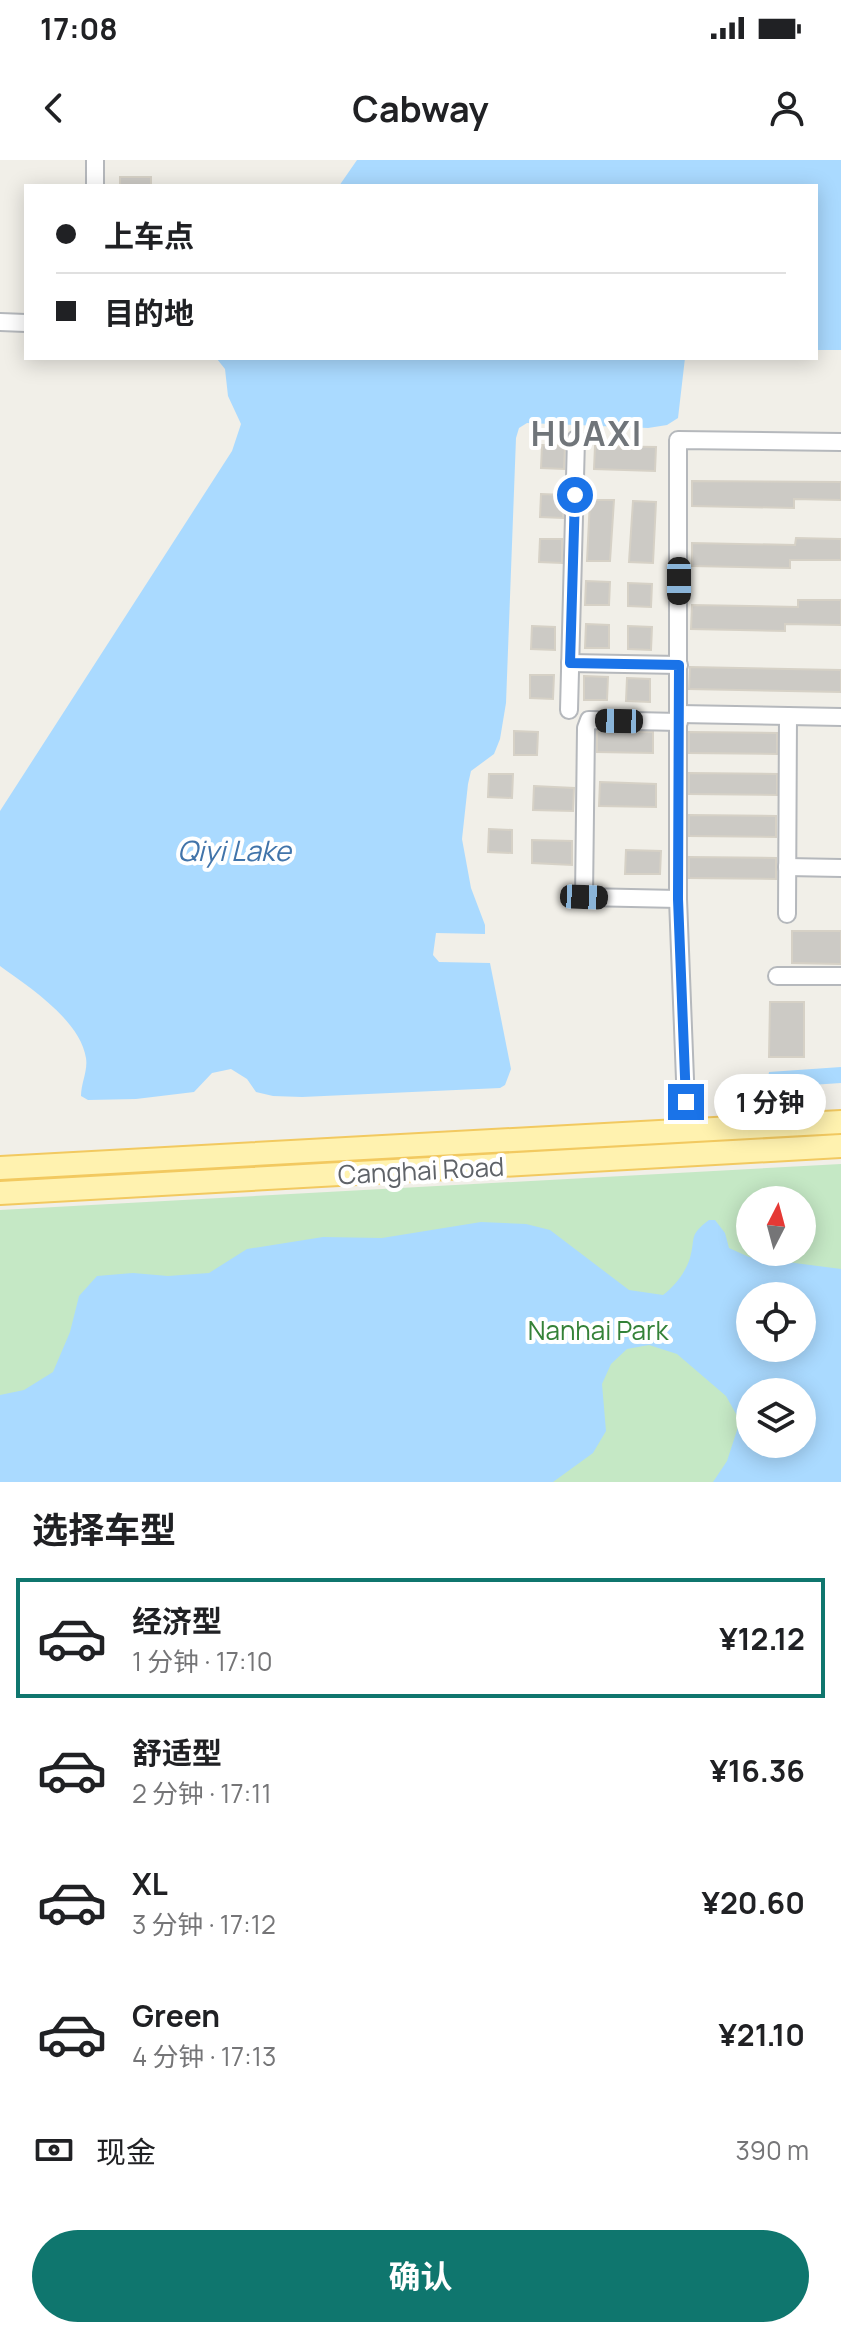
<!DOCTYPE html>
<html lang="zh">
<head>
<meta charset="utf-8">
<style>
  :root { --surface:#fff; --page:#f6f6f6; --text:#202124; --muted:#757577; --line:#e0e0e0; --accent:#0f766e }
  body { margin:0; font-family:Manrope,"Noto Sans SC",sans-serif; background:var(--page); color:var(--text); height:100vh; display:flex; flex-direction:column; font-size:30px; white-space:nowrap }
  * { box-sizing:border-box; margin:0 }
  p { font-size:26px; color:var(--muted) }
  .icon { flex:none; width:44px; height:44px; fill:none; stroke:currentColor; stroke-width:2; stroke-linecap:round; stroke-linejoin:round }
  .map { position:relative; height:1322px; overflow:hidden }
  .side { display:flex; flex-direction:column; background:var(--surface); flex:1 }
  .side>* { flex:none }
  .banner { position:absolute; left:24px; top:24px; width:794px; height:176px; border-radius:0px; box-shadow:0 4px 20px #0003; display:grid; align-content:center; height:176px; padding:0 32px; background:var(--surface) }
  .needle { width:52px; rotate:6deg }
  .buttons { position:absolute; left:736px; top:1026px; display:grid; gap:16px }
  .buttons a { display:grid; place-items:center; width:80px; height:80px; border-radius:50%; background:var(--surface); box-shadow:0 4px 20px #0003; font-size:40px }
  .end { position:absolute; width:36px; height:36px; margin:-18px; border:10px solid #1a73e8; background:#fff; box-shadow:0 0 0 4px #fff }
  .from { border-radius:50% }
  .bubble { position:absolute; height:56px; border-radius:28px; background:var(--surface); box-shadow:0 4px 20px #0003; font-size:26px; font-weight:700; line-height:56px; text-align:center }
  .car { position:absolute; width:24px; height:48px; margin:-24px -12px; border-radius:10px; box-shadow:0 0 6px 2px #0007; background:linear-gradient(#222 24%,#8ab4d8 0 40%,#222 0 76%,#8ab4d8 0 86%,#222 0) }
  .banner b { display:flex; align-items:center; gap:28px; height:76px; font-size:30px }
  .banner b+b { border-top:2px solid var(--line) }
  .banner i { width:20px; height:20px; background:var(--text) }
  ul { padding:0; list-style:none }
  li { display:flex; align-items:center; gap:24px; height:120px; margin:0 16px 12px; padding:0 16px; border:4px solid transparent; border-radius:0px }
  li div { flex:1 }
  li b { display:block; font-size:30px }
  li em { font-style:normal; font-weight:700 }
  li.active { border-color:var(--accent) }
  li>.icon { width:72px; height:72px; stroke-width:1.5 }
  h2 { padding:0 32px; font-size:36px; line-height:96px }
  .pay { display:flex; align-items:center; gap:20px; height:88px; padding:0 32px; font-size:30px }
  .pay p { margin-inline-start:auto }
  .primary-button { display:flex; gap:16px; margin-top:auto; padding:16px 32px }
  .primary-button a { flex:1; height:92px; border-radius:48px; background:var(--accent); color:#fff; font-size:32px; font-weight:700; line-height:92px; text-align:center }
  .status { display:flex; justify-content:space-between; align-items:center; height:56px; padding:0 40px; background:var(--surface); direction:ltr }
  .status svg { height:22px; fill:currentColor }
  header { display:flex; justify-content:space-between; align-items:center; height:104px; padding:0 32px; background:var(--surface); font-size:36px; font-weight:700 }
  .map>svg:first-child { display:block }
  .green { fill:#c5e8c5; fill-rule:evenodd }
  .water { fill:#aadaff; fill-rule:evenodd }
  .building { fill:#cccac5; stroke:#d6d1c6; stroke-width:2 }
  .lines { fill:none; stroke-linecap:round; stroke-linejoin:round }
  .minor-casing { stroke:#b5b8bc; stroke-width:20 }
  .major-casing { stroke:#f2c960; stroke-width:26 }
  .minor { stroke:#fff; stroke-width:16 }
  .major { stroke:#fff2af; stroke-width:22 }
  .route { stroke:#1a73e8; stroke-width:10 }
  .labels { text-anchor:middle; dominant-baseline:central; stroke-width:8; stroke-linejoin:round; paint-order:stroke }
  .street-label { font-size:26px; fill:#5f6368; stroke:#fff }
  .park-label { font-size:26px; fill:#348238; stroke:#fff }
  .water-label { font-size:28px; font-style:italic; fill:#4174aa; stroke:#fff }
  .district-label { font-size:34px; font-weight:bold; letter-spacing:2px; fill:#70757a; stroke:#fff }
</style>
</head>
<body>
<div class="status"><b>17:08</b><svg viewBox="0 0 49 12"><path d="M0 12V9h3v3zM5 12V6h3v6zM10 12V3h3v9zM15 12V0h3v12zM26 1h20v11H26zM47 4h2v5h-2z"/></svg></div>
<header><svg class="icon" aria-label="back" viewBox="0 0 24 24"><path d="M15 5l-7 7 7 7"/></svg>Cabway<svg class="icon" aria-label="person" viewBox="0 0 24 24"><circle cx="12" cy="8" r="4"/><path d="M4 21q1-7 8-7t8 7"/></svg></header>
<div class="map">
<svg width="841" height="1322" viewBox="0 0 841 1322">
  <rect width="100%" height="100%" fill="#f1efe8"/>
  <path class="green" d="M 841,1004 L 841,1322 L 0,1322 L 0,1050 ZM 750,1040 L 802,1040 L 802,1092 L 750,1092 ZM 750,1136 L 802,1136 L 802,1188 L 750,1188 ZM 750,1232 L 802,1232 L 802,1284 L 750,1284 Z"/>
  <g class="water">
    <polygon points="357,0 841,0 841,190 816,190 816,26 339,26"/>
    <path d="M 207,198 L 685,198 L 678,258 L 667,265 L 648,268 L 527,263 L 519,268 L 516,278 L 506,543 L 500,579 L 494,594 L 471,611 L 468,624 L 462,679 L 471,728 L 485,765 L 485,774 L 436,773 L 433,795 L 439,802 L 490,803 L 511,909 L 505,925 L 500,928 L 302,937 L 273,936 L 256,932 L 247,919 L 231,909 L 212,913 L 194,932 L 136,939 L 88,940 L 81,936 C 81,923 88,911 86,898 C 80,860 29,827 0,806 L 0,651 L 232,291 L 241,264 L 228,236 L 225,209 L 217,199 Z"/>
    <polygon points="841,907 841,923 766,928 769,912"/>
    <path d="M 709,1060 L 715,1060 L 725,1073 L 729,1088 L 749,1097 L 841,1109 L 841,1322 L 713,1322 L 727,1301 L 740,1261 L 726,1236 L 677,1194 L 649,1185 L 627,1189 L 611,1204 L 602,1224 L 606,1271 L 593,1293 L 553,1322 L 0,1322 L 0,1235 L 24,1230 L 53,1212 L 70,1172 L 79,1136 L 97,1116 L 133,1113 L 168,1116 L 209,1113 L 247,1089 L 323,1077 L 382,1078 L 481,1062 L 526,1064 L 550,1070 L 629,1130 L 663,1135 C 675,1126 685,1113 690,1098 C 696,1077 688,1076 709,1060 ZM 750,1136 L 802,1136 L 802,1188 L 750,1188 ZM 750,1232 L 802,1232 L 802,1284 L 750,1284 Z"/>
  </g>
  <g class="building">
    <rect x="120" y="17" width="31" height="9"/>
    <polygon points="542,285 565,286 564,309 541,308"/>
    <polygon points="595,286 656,287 655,311 594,309"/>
    <polygon points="692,321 841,322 841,340 794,339 794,348 692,346"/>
    <polygon points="541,334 564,335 563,358 540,357"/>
    <polygon points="590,340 614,340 610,401 587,401"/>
    <polygon points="633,341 656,342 653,403 629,402"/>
    <polygon points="796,378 841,379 841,400 790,400 790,408 692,406 692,383 795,385"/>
    <polygon points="540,379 562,379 562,403 539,402"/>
    <polygon points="586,421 610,422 609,445 585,445"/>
    <polygon points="628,423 652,424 651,447 628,446"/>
    <polygon points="798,440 841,440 841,465 785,464 785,471 691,469 692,445 798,447"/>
    <polygon points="586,464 609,465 609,488 585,488"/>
    <polygon points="532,466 555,467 555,490 531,489"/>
    <polygon points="628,466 652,467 651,490 628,489"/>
    <polygon points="690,507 841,510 841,532 689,529"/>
    <polygon points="530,515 554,515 553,539 530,538"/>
    <polygon points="584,516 608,517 607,540 584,540"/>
    <polygon points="627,518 650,519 650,542 626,541"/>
    <polygon points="514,571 538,572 537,595 514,595"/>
    <polygon points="597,571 653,572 653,593 597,592"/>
    <polygon points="689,572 777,573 777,594 689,593"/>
    <polygon points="689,613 777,614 777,635 689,634"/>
    <polygon points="489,614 513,614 512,638 488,637"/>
    <polygon points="600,622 656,624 656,647 599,646"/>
    <polygon points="534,626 574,628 573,651 533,650"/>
    <polygon points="689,655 776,656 776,677 689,676"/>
    <polygon points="489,669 512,670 512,693 488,692"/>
    <polygon points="532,680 572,681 572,705 532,703"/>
    <polygon points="626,690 661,691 660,714 625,714"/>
    <polygon points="689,697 776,698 776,719 689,718"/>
    <polygon points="792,771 841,771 841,804 792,803"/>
    <polygon points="770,842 804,842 804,897 769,897"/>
  </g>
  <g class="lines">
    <g class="minor-casing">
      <g id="minor">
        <polyline points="95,26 95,0"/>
        <polyline points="0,162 26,163"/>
        <polyline points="570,503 679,505"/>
        <polyline points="569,550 576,279"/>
        <polyline points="679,554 841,557"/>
        <polyline points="787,707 841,708"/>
        <polyline points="678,739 584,737 586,568 589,560 679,562"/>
        <polyline points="787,754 788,556"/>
        <polyline points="777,816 841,816"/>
        <polyline points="687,971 678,739 678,280 841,282"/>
      </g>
    </g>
    <g class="major-casing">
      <g id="major">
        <polyline points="0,1008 841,962"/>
        <polyline points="0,1033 841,986"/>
      </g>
    </g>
    <use href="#minor" class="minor"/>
    <use href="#major" class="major"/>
  </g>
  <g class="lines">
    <polyline class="route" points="575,335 570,503 679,505 678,739 686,942"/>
  </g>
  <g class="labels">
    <g class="street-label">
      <text transform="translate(421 1010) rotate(-3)">Canghai Road</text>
    </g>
    <g class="park-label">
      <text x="598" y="1170">Nanhai Park</text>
    </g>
    <g class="water-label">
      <text x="234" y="690">Qiyi Lake</text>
    </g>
    <g class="district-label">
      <text x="587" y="273">HUAXI</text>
    </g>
  </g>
</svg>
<div class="buttons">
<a><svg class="needle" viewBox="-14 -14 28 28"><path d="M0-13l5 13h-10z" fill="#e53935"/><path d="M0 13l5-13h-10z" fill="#757577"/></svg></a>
<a><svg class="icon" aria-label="locate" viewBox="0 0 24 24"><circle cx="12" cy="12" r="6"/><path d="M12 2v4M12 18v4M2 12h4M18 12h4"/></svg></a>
<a><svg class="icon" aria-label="layers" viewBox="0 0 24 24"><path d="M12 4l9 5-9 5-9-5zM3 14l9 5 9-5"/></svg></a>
</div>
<i class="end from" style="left:575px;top:335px"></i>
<i class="end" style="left:686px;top:942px"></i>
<div class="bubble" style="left:714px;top:914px;width:112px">1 分钟</div>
<i class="car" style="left:679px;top:421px;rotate:180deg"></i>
<i class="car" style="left:619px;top:561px;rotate:271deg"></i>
<i class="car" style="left:584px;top:737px;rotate:92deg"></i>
<div class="banner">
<b><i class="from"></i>上车点</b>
<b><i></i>目的地</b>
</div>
</div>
<section class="side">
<h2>选择车型</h2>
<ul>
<li class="active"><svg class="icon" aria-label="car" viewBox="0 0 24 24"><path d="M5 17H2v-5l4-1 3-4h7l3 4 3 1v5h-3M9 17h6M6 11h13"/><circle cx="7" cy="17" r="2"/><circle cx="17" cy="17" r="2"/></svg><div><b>经济型</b><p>1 分钟 · 17:10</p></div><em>¥12.12</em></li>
<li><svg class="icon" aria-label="car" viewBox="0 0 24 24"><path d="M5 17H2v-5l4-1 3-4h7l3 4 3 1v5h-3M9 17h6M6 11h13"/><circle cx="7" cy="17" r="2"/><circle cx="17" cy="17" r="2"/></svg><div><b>舒适型</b><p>2 分钟 · 17:11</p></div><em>¥16.36</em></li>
<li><svg class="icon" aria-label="car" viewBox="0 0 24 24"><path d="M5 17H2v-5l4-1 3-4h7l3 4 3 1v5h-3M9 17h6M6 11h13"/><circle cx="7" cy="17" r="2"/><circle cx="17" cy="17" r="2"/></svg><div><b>XL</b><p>3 分钟 · 17:12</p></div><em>¥20.60</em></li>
<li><svg class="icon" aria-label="car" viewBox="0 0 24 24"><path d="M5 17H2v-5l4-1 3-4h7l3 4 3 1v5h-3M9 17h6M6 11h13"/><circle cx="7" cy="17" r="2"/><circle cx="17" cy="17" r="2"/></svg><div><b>Green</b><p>4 分钟 · 17:13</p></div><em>¥21.10</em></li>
</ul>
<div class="pay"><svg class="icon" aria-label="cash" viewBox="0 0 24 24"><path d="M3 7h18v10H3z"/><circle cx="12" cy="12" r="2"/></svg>现金<p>390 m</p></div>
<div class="primary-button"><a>确认</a></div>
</section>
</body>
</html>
